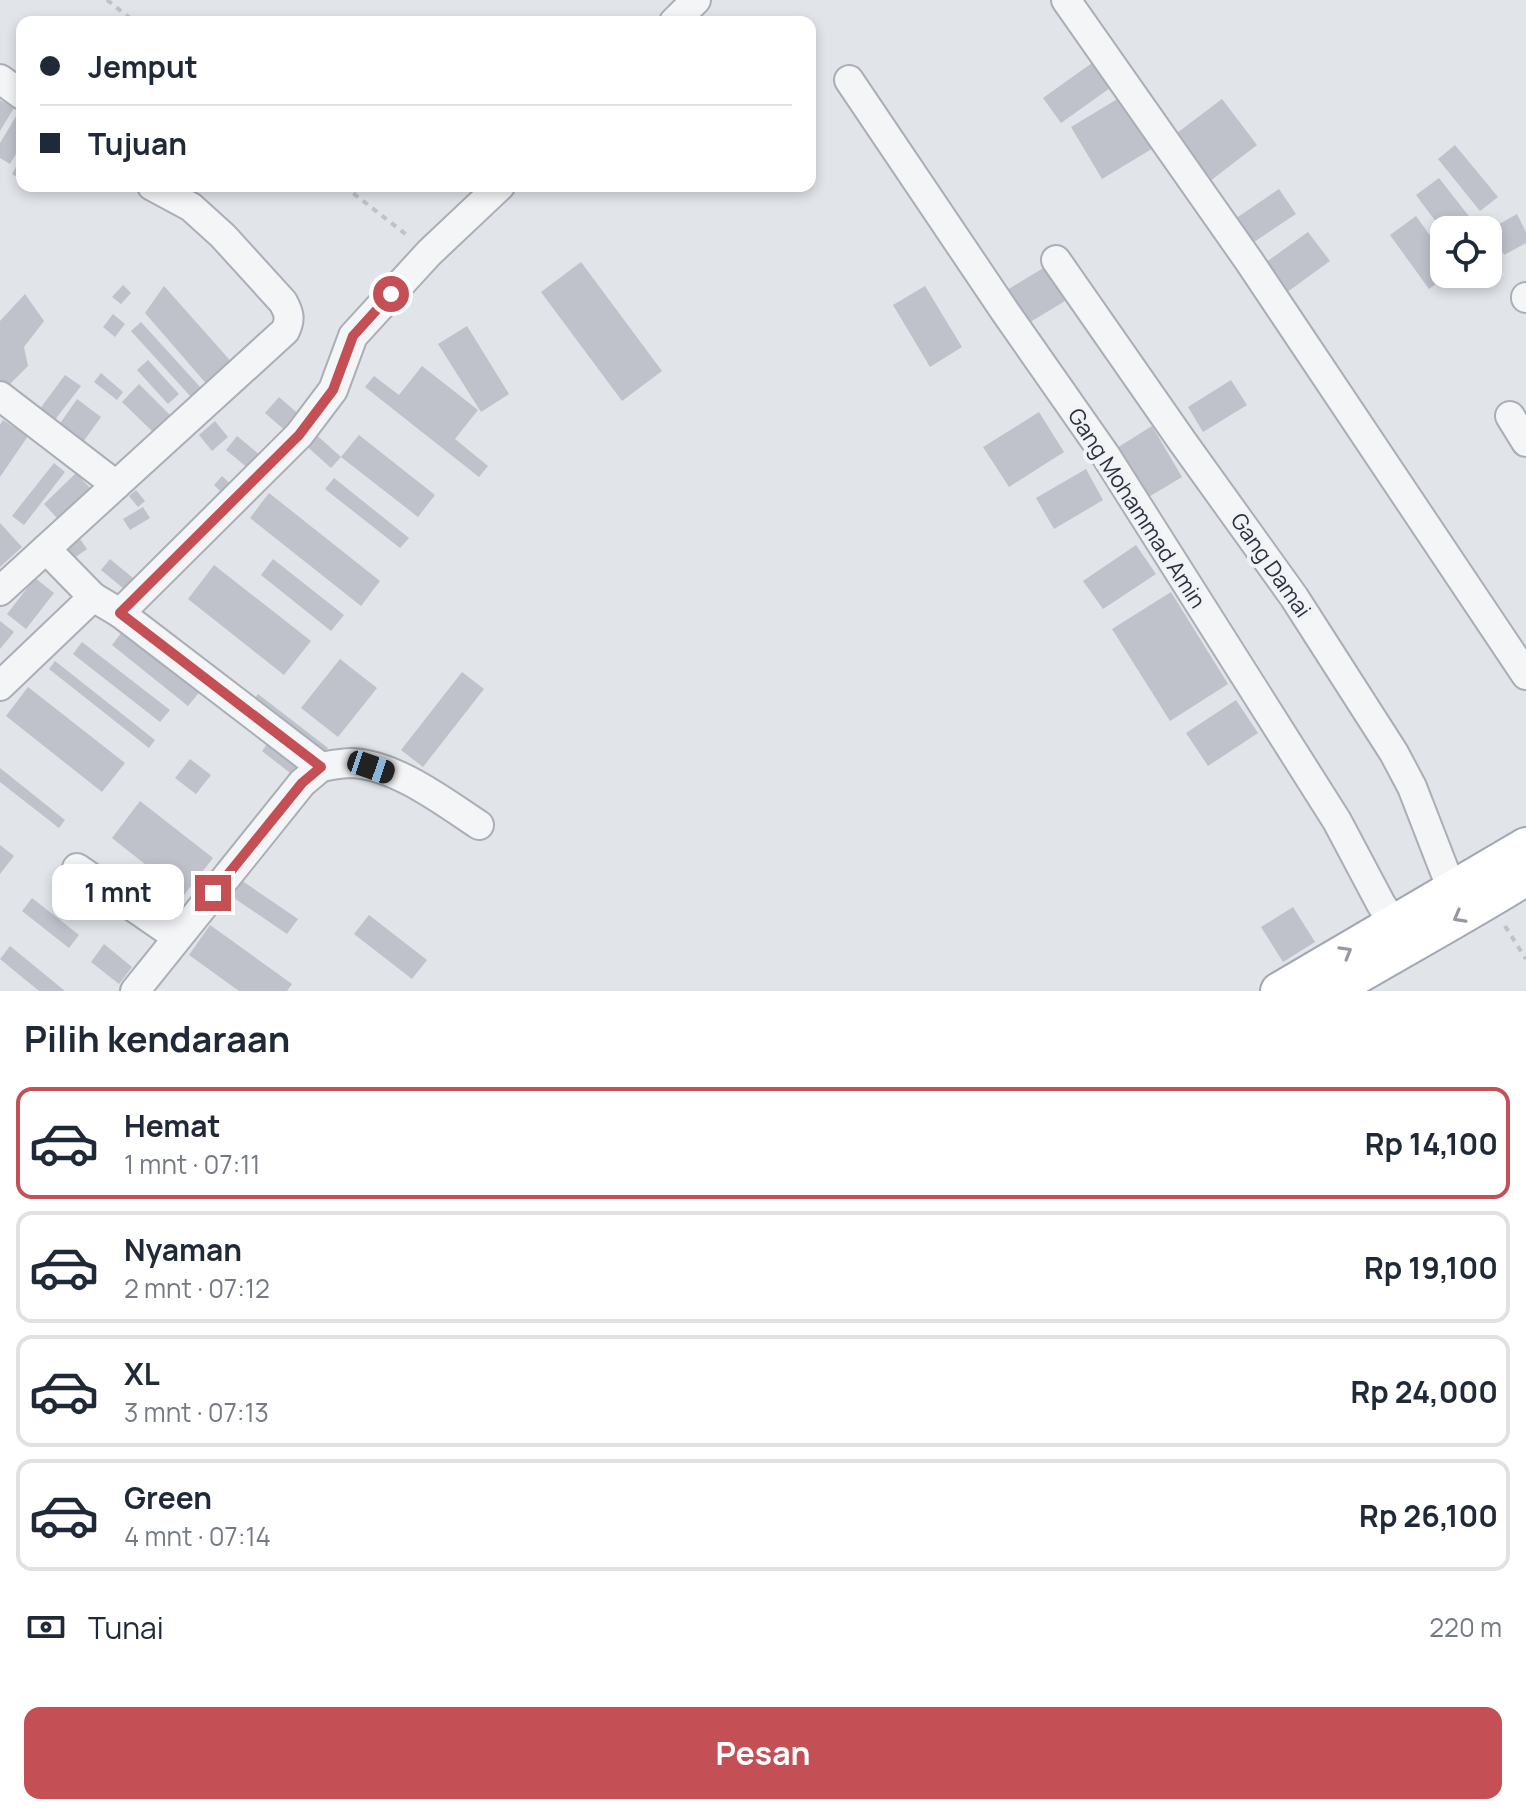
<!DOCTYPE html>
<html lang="id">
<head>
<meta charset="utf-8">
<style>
  :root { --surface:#fff; --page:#f2f2f3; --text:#1f2937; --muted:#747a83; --line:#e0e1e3; --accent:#c45056 }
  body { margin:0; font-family:Manrope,sans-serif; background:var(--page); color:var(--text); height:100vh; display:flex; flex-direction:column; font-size:30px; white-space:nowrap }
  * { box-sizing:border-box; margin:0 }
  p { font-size:26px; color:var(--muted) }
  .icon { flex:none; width:44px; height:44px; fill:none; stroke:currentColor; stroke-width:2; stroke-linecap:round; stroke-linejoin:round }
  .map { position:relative; height:991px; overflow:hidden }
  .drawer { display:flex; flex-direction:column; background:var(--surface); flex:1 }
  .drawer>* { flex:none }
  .hud { position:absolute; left:16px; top:16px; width:800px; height:176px; border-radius:16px; box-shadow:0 4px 12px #0003; display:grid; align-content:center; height:176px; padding:0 24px; background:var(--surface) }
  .fabs { position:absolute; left:1430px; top:216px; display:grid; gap:16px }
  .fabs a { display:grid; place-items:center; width:72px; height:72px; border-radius:16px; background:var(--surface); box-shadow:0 4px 12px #0003; font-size:40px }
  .end { position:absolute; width:36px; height:36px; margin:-18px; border:10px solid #c45056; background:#fff; box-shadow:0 0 0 4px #fff }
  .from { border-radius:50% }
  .bubble { position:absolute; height:56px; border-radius:16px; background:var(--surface); box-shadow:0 4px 12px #0003; font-size:26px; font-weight:700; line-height:56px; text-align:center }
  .car { position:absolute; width:24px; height:48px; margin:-24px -12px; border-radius:10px; box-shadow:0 0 6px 2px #0007; background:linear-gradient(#222 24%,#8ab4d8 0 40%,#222 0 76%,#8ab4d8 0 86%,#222 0) }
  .hud b { display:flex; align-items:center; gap:28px; height:76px; font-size:30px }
  .hud b+b { border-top:2px solid var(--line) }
  .hud i { width:20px; height:20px; background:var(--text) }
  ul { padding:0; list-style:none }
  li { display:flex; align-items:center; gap:24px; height:112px; margin:0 16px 12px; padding:0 8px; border:4px solid var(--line); border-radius:16px }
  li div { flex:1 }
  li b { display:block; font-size:30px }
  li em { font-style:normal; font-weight:700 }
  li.current { border-color:var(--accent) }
  li>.icon { width:72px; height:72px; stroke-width:1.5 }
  h2 { padding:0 24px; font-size:36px; line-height:96px }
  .pay { display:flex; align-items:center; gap:20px; height:88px; padding:0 24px; font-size:30px }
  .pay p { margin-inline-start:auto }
  .primary-button { display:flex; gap:16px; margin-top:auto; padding:16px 24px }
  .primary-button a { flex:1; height:92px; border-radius:16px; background:var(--accent); color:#fff; font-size:32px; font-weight:700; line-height:92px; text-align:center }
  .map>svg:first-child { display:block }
  .building { fill:#bfc2cb }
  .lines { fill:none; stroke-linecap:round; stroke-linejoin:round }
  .minor-casing { stroke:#aaaeb6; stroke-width:32 }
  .major-casing { stroke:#a2a7b4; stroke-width:40 }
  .path { stroke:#c0c2c7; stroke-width:4; stroke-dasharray:6 6; stroke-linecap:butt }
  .minor { stroke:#f4f5f7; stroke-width:28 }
  .major { stroke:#fff; stroke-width:36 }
  .oneway { stroke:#95989f }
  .route { stroke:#c45056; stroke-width:10 }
  .labels { text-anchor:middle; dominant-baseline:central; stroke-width:8; stroke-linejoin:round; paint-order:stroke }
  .street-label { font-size:22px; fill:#2b303f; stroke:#f1f3f6 }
</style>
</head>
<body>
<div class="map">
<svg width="1526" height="991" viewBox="0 0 1526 991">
  <rect width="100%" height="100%" fill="#e1e4e9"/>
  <g class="building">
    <polygon points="1092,63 1110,88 1061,123 1043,98"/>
    <polygon points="1124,95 1155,147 1102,179 1071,127"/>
    <polygon points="1222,99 1257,145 1205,185 1169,139"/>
    <polygon points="0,100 14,108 0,131"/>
    <polygon points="18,113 22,115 22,144 10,164 0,158 0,143"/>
    <polygon points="1455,145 1498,197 1480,211 1438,159"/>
    <polygon points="22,157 22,180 12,174"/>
    <polygon points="1439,178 1475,224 1467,230 1442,230 1416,195"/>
    <polygon points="1279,189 1296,214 1245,248 1229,223"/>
    <polygon points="1517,214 1526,232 1526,243 1504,255 1490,229"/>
    <polygon points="1416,216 1444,255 1444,274 1450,274 1429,289 1390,235"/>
    <polygon points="1308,232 1330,261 1279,298 1258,268"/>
    <polygon points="581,262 662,371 622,401 541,292"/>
    <polygon points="1045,267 1065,301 1022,327 1002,293"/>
    <polygon points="123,285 131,293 121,304 112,297"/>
    <polygon points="164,286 235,366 210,388 145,313"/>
    <polygon points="925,286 962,347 930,367 893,305"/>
    <polygon points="25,294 44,321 24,347 28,366 5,389 0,384 0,321"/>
    <polygon points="113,314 125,324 115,337 103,327"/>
    <polygon points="141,322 201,388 191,397 131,331"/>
    <polygon points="467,326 509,394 481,412 438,344"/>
    <polygon points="148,360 179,394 168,404 137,370"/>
    <polygon points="422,366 478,410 455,439 488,466 479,477 365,387 374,376 399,395"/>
    <polygon points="101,373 123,392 117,400 94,382"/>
    <polygon points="65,375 81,386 54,421 39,410"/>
    <polygon points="1231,380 1247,405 1203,432 1188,407"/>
    <polygon points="139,384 172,417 155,434 122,402"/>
    <polygon points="279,397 302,417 288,433 265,413"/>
    <polygon points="77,399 101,417 83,442 59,425"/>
    <polygon points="1039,412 1064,452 1009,487 983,447"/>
    <polygon points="3,420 28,436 0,477 0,425"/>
    <polygon points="215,421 228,437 212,451 199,435"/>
    <polygon points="1152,426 1182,477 1142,501 1112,451"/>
    <polygon points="312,431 341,457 331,468 302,442"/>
    <polygon points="359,435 435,495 418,517 341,457"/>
    <polygon points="237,436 266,460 255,474 226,450"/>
    <polygon points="54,463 65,472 24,525 12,516"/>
    <polygon points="1086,469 1103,500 1054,529 1036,498"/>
    <polygon points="76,473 90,488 58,519 44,504"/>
    <polygon points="222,476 236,489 227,498 214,485"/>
    <polygon points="334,478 409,538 400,548 325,489"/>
    <polygon points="136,490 145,501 138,507 129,496"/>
    <polygon points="269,493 380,581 361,606 250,518"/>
    <polygon points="143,507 150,518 130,530 123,519"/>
    <polygon points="0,523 22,547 0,567"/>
    <polygon points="80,539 87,549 70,561 63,551"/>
    <polygon points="1136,545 1156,574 1103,609 1083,581"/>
    <polygon points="110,559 138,582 129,593 101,570"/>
    <polygon points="273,559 344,615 331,631 261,575"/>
    <polygon points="214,565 311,641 284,675 188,599"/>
    <polygon points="35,578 54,593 26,629 7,614"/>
    <polygon points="1171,592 1228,684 1170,721 1112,629"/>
    <polygon points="0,621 14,632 0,649"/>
    <polygon points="125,628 202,689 188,706 112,645"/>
    <polygon points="82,642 170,710 160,722 73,654"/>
    <polygon points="340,659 377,688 338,737 301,708"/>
    <polygon points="55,661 155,740 149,748 49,669"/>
    <polygon points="462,672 484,689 423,767 401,750"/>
    <polygon points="28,687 125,763 102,792 6,716"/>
    <polygon points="258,694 328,748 319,759 250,704"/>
    <polygon points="1236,700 1258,733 1208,766 1186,733"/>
    <polygon points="270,740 302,766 294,776 262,751"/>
    <polygon points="190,759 211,775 196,794 175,778"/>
    <polygon points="0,768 65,820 59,828 0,782"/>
    <polygon points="140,801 213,858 184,895 112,838"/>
    <polygon points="0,845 14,856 0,874"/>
    <polygon points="241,880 298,919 287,934 231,896"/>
    <polygon points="32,898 79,935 69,948 22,911"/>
    <polygon points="1293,907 1315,942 1283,962 1261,927"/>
    <polygon points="369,915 427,960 412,979 354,934"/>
    <polygon points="210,925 292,984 287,991 239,991 189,955"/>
    <polygon points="104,944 132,967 119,984 91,962"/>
    <polygon points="10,946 65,991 39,991 0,959"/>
  </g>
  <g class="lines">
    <g class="minor-casing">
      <g id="minor">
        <polyline points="1066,0 1249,261 1526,675"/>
        <polyline points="674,22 696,0"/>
        <polyline points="0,79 22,95"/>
        <polyline points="849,80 1006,313 1106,456 1337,821 1381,904 1404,939"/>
        <polyline points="1056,260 1182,441 1294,597 1394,753 1412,787 1452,890"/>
        <polyline points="1526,297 1526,298"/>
        <polyline points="0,396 116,485 0,591"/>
        <polyline points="1510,416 1526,442"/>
        <path d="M 116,485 L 285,331 C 291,319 289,313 283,302 L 223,236 L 191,207 L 152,186"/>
        <polyline points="46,549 93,597"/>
        <polyline points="120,613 321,767 302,783 135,991"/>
        <polyline points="0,686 93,597 120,613 299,435 333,390 353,336 429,253 500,186"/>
        <path d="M 321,767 C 332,765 342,763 352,763 C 396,765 444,802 479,825"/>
        <polyline points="77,868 177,937"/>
      </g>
    </g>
    <g class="major-casing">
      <g id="major">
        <polyline points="1279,991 1526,846"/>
        <path d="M 1331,991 C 1396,952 1462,917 1526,877"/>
      </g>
    </g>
    <g class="path">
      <polyline points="107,0 135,22"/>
      <polyline points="344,186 408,236"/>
      <polyline points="1505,926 1526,959"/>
    </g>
    <use href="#minor" class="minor"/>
    <use href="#major" class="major"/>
  </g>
  <defs><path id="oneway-chevron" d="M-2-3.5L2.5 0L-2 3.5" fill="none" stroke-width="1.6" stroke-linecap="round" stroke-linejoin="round" transform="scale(2)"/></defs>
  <g class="oneway">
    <use href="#oneway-chevron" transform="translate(1459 917) rotate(151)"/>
    <use href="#oneway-chevron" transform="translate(1346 952) rotate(-30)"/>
  </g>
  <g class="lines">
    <polyline class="route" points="213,893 302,783 321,767 120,613 299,435 333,390 353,336 391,294"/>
  </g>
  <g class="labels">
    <g class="street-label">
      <text transform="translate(1137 508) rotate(57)">Gang Mohammad Amin</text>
      <text transform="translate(1271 565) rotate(55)">Gang Damai</text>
    </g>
  </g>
</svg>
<div class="fabs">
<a><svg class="icon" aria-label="locate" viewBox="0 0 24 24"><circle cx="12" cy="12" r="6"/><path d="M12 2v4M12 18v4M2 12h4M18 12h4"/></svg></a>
</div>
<i class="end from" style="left:391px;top:294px"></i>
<i class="end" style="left:213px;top:893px"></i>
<div class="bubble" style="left:52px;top:864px;width:132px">1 mnt</div>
<i class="car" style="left:371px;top:767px;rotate:109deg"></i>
<div class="hud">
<b><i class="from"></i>Jemput</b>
<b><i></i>Tujuan</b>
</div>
</div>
<section class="drawer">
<h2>Pilih kendaraan</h2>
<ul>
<li class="current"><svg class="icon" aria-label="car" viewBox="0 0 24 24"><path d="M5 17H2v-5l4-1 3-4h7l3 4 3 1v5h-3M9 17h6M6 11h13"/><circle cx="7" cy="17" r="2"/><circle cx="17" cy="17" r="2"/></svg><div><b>Hemat</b><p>1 mnt · 07:11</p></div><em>Rp 14,100</em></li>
<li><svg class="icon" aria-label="car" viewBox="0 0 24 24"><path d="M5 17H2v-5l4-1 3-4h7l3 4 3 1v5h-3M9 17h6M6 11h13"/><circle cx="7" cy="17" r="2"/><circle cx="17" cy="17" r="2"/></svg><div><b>Nyaman</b><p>2 mnt · 07:12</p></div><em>Rp 19,100</em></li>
<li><svg class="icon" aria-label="car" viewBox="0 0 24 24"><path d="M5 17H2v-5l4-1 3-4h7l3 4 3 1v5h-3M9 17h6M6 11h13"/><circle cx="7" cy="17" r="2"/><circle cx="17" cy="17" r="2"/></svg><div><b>XL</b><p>3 mnt · 07:13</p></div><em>Rp 24,000</em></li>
<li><svg class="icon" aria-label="car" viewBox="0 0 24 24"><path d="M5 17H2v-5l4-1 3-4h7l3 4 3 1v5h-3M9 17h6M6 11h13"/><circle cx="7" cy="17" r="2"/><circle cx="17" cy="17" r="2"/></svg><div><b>Green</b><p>4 mnt · 07:14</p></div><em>Rp 26,100</em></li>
</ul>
<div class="pay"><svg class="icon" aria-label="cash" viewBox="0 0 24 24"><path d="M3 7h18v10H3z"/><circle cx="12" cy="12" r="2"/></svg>Tunai<p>220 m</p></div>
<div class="primary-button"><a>Pesan</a></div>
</section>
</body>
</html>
